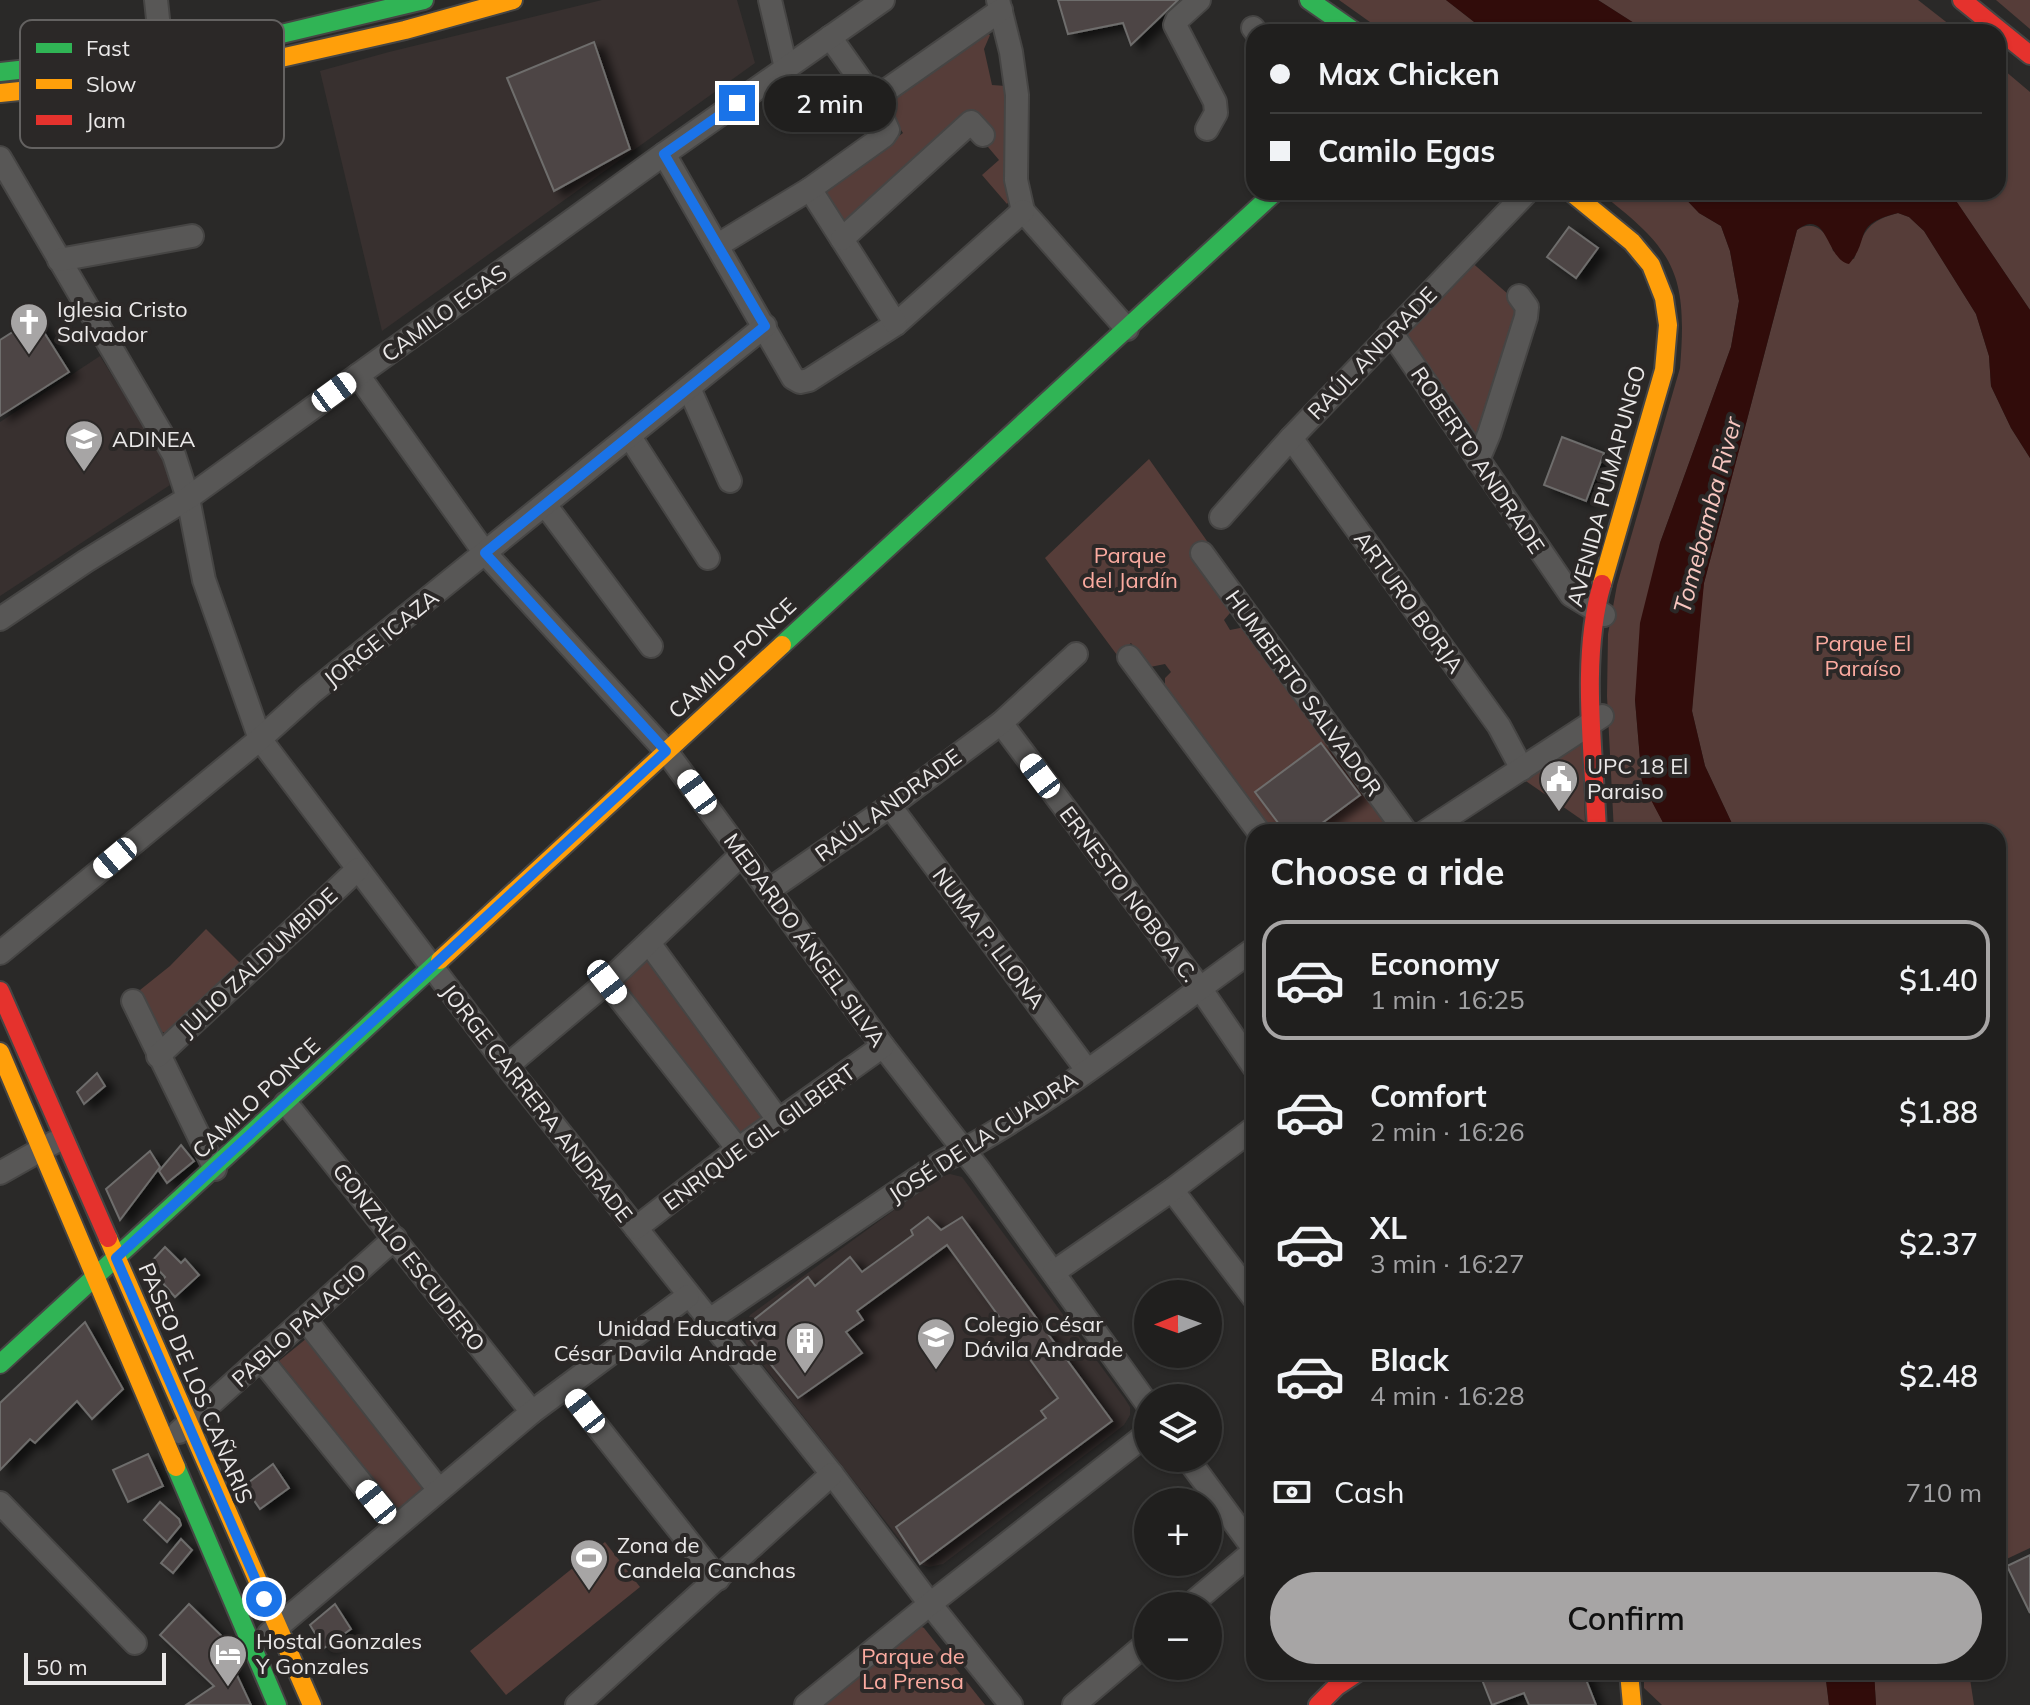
<!DOCTYPE html>
<html lang="en">
<head>
<meta charset="utf-8">
<style>
  :root { --surface:#201f1e; --page:#282727; --text:#f1f3f6; --muted:#a2a2a4; --line:#3d3d3c; --accent:#a7a5a5 }
  body { margin:0; font-family:Mulish,sans-serif; background:var(--page); color:var(--text); height:100vh; display:flex; flex-direction:column; font-size:30px; white-space:nowrap }
  * { box-sizing:border-box; margin:0 }
  p { font-size:26px; color:var(--muted) }
  .icon { flex:none; width:44px; height:44px; fill:none; stroke:currentColor; stroke-width:2; stroke-linecap:round; stroke-linejoin:round }
  .map { position:relative; flex:1; overflow:hidden }
  .sheet { position:absolute; left:1246px; top:824px; width:760px; height:856px; display:flex; flex-direction:column; background:var(--surface); border-radius:24px; box-shadow:0 2px 6px #0004,0 0 0 2px var(--line) }
  .sheet>* { flex:none }
  .hud { position:absolute; left:1246px; top:24px; width:760px; height:176px; border-radius:24px; box-shadow:0 2px 6px #0004,0 0 0 2px var(--line); display:grid; align-content:center; height:176px; padding:0 24px; background:var(--surface) }
  .needle { width:52px; rotate:269deg }
  .controls { position:absolute; left:1134px; top:1280px; display:grid; gap:16px }
  .controls a { display:grid; place-items:center; width:88px; height:88px; border-radius:50%; background:var(--surface); box-shadow:0 2px 6px #0004,0 0 0 2px var(--line); font-size:40px }
  .scale { position:absolute; left:24px; bottom:20px; width:142px; box-sizing:border-box; padding-left:8px; border:4px solid #eae8e8; border-top:0; font-size:22px; line-height:28px; white-space:nowrap; color:#eae8e8; -webkit-text-stroke:6px #2b2827; paint-order:stroke }
  .end { position:absolute; width:36px; height:36px; margin:-18px; border:10px solid #1a73e8; background:#fff; box-shadow:0 0 0 4px #fff }
  .from { border-radius:50% }
  .bubble { position:absolute; height:56px; border-radius:28px; background:var(--surface); box-shadow:0 2px 6px #0004,0 0 0 2px var(--line); font-size:26px; font-weight:600; line-height:56px; text-align:center }
  .car { position:absolute; width:24px; height:48px; margin:-24px -12px; border-radius:10px; box-shadow:0 0 6px 2px #0007; background:linear-gradient(#fff 24%,#345 0 40%,#fff 0 76%,#345 0 86%,#fff 0) }
  .hud b { display:flex; align-items:center; gap:28px; height:76px; font-size:30px }
  .hud b+b { border-top:2px solid var(--line) }
  .hud i { width:20px; height:20px; background:var(--text) }
  ul { padding:0; list-style:none }
  li { display:flex; align-items:center; gap:24px; height:120px; margin:0 16px 12px; padding:0 8px; border:4px solid transparent; border-radius:24px }
  li div { flex:1 }
  li b { display:block; font-size:30px }
  li em { font-style:normal; font-weight:600 }
  li.on { border-color:var(--accent) }
  li>.icon { width:72px; height:72px; stroke-width:1.5 }
  h2 { padding:0 24px; font-size:36px; line-height:96px }
  .pay { display:flex; align-items:center; gap:20px; height:88px; padding:0 24px; font-size:30px }
  .pay p { margin-inline-start:auto }
  .cta { display:flex; gap:16px; margin-top:auto; padding:16px 24px }
  .cta a { flex:1; height:92px; border-radius:48px; background:var(--accent); color:#111; font-size:32px; font-weight:600; line-height:92px; text-align:center }
  .map>svg:first-child { display:block }
  .built { fill:#38302f }
  .green { fill:#563d39 }
  .water { fill:#310c0a }
  .building { fill:#4e4544; stroke:#6e6d6c; stroke-width:2; filter:url(#shadow) }
  .lines { fill:none; stroke-linecap:round; stroke-linejoin:round }
  .street-casing { stroke:#464544; stroke-width:26 }
  .fast-casing { stroke:#464544; stroke-width:22 }
  .slow-casing { stroke:#464544; stroke-width:22 }
  .jam-casing { stroke:#464544; stroke-width:22 }
  .street { stroke:#585756; stroke-width:22 }
  .fast { stroke:#30b455; stroke-width:18 }
  .slow { stroke:#ff9f0a; stroke-width:18 }
  .jam { stroke:#e5322d; stroke-width:18 }
  .route { stroke:#1a73e8; stroke-width:10 }
  .labels { text-anchor:middle; dominant-baseline:central; stroke-width:8; stroke-linejoin:round; paint-order:stroke }
  .poi-label { font-size:22px; fill:#eae8e8; stroke:#2b2827; text-anchor:start }
  .street-label { font-size:22px; fill:#eae8e8; stroke:#2b2827 }
  .park-label { font-size:22px; fill:#fbaba0; stroke:#2b2827 }
  .water-label { font-size:24px; font-style:italic; fill:#f9c7c0; stroke:#2b2827 }
  .key { fill:#2b2827; stroke:#646261; stroke-width:2 }
  .key-label { font-size:22px; fill:#eae8e8 }
</style>
</head>
<body>
<div class="map">
<svg width="2030" height="1705" viewBox="0 0 2030 1705">
  <defs>
    <filter id="shadow"><feDropShadow dx="9" dy="5" stdDeviation="4" flood-color="#0009"/></filter>
  </defs>
  <rect width="100%" height="100%" fill="#2a2928"/>
  <g class="built">
    <polygon points="602,0 737,0 755,63 382,331 320,71 389,52"/>
    <polygon points="100,356 166,462 170,485 0,596 0,422"/>
    <polygon points="950,1174 962,1177 1125,1399 1130,1407 1130,1415 1124,1425 943,1564 929,1567 920,1564 911,1554 746,1343 742,1329 750,1315 941,1176"/>
  </g>
  <g class="green">
    <polygon points="1339,0 1446,0 1487,32 1384,32"/>
    <polygon points="1598,0 1918,0 1959,32 1648,32"/>
    <polygon points="1996,0 2030,0 2030,29"/>
    <polygon points="983,31 990,35 984,49 992,85 1006,86 1005,186 1010,200 1007,204 982,175 999,160 983,141 967,113 908,164 913,173 846,231 827,199 827,191 903,133 883,103"/>
    <polygon points="1998,65 2030,92 2030,310 1950,192 1998,192"/>
    <path d="M 1599,192 L 1679,192 L 1699,213 L 1721,226 L 1730,251 L 1739,301 L 1731,347 L 1660,543 L 1635,700 L 1642,782 L 1668,832 L 1614,832 L 1607,696 L 1608,634 L 1617,585 L 1680,368 C 1688,272 1674,250 1599,192 Z"/>
    <path d="M 1898,213 L 1909,217 L 1924,231 L 1976,314 L 1989,356 L 1991,386 L 2011,428 L 2030,458 L 2030,1548 L 1998,1563 L 1998,832 L 1736,832 L 1705,766 L 1692,711 L 1699,614 L 1704,583 L 1797,230 C 1814,218 1829,233 1833,251 L 1854,259 C 1864,230 1868,221 1898,213 Z"/>
    <polygon points="1469,260 1524,308 1479,442 1402,331"/>
    <polygon points="1149,459 1207,541 1192,553 1231,607 1230,613 1224,620 1230,630 1245,627 1388,823 1389,832 1269,832 1165,686 1165,678 1171,672 1165,664 1150,667 1131,643 1117,655 1045,558"/>
    <polygon points="1582,739 1585,822 1517,775"/>
    <polygon points="206,929 242,965 172,1032 165,1033 158,1030 140,990 170,966"/>
    <polygon points="647,960 655,965 763,1118 740,1137 621,985 623,976 641,961"/>
    <polygon points="307,1338 426,1487 398,1510 279,1361"/>
    <polygon points="605,1542 640,1587 506,1695 470,1651"/>
    <polygon points="920,1626 924,1628 985,1705 818,1705"/>
    <polygon points="1644,1672 1825,1672 1829,1705 1662,1705 1644,1688"/>
    <polygon points="1874,1672 1969,1672 1974,1705 1876,1705"/>
  </g>
  <g class="water">
    <polygon points="1446,0 1598,0 1648,32 1487,32"/>
    <path d="M 1679,192 L 1950,192 L 2030,310 L 2030,458 L 2011,428 L 1991,386 L 1989,356 L 1976,314 L 1924,231 L 1909,217 L 1898,213 C 1850,225 1872,238 1849,264 C 1826,260 1828,206 1797,230 L 1704,583 L 1692,711 L 1705,766 L 1736,832 L 1668,832 L 1642,783 L 1635,700 L 1640,623 L 1660,543 L 1731,347 L 1739,301 L 1730,251 L 1721,226 L 1699,213 Z"/>
    <polygon points="1825,1672 1874,1672 1876,1705 1829,1705"/>
  </g>
  <g class="building">
    <polygon points="1058,0 1178,0 1131,45 1123,23 1068,34"/>
    <polygon points="594,42 630,149 554,191 507,78"/>
    <polygon points="1569,227 1598,248 1576,278 1547,257"/>
    <polygon points="35,318 69,372 0,416 0,340"/>
    <polygon points="1562,437 1604,453 1586,501 1544,485"/>
    <polygon points="1321,743 1360,795 1310,832 1285,832 1255,792"/>
    <polygon points="97,1073 105,1086 84,1104 77,1092"/>
    <polygon points="181,1145 194,1161 167,1183 159,1171"/>
    <polygon points="150,1151 160,1167 120,1220 106,1189"/>
    <polygon points="928,1217 941,1230 962,1217 1112,1421 920,1564 896,1527 1046,1418 1041,1411 1058,1398 947,1245 857,1311 863,1320 846,1332 862,1353 798,1398 742,1329 808,1277 815,1286 850,1257 862,1272 913,1235 911,1230"/>
    <polygon points="165,1247 181,1263 185,1259 199,1275 175,1297 161,1281 165,1277 151,1262"/>
    <polygon points="85,1322 123,1389 92,1419 77,1401 35,1443 30,1439 0,1470 0,1403"/>
    <polygon points="148,1454 163,1486 128,1502 113,1470"/>
    <polygon points="273,1464 289,1488 260,1509 244,1486"/>
    <polygon points="160,1502 179,1519 181,1525 167,1542 144,1520"/>
    <polygon points="181,1539 192,1550 173,1573 161,1563"/>
    <polygon points="2030,1555 2030,1613 2007,1566"/>
    <polygon points="189,1604 232,1646 234,1650 228,1656 251,1705 186,1705 214,1686 160,1635"/>
    <polygon points="335,1604 351,1629 324,1648 310,1625"/>
    <polygon points="1479,1672 1583,1672 1596,1705 1529,1705 1524,1693 1492,1705"/>
  </g>
  <g class="lines">
    <g class="street-casing">
      <g id="street">
        <polyline points="156,0 163,66"/>
        <polyline points="770,0 786,68"/>
        <polyline points="998,0 1011,52 1017,95 1016,180 1023,211 1127,329"/>
        <polyline points="1199,0 1177,20 1175,25 1215,102 1216,113 1207,129"/>
        <polyline points="1253,28 1256,32"/>
        <polyline points="874,99 1001,10"/>
        <polyline points="664,154 793,378 800,382 809,380 896,324 1023,211"/>
        <polyline points="0,158 174,455 188,498 204,580 260,739 507,1066 832,1474 930,1604 1011,1705"/>
        <polyline points="810,189 896,324"/>
        <polyline points="842,239 971,122 983,135"/>
        <polyline points="718,245 810,189 884,136 888,130 874,99 830,37"/>
        <polyline points="59,260 192,236"/>
        <polyline points="1391,332 1571,595 1604,615"/>
        <polyline points="358,375 485,553 666,751 883,1046 980,1171 1148,1405"/>
        <polyline points="689,388 730,481"/>
        <polyline points="630,437 708,558"/>
        <polyline points="1291,438 1499,726 1522,769"/>
        <polyline points="1478,460 1489,434 1526,317 1527,307 1519,296"/>
        <polyline points="546,506 651,646"/>
        <polyline points="1221,517 1291,438 1527,192"/>
        <polyline points="1202,553 1406,832"/>
        <polyline points="0,619 86,561 188,498 664,154 883,0"/>
        <polyline points="1129,657 1259,832"/>
        <polyline points="1001,723 1200,988 1254,1067"/>
        <polyline points="890,806 1087,1070"/>
        <polyline points="1425,832 1602,716"/>
        <polyline points="769,890 890,806 1001,723 1076,654"/>
        <polyline points="649,943 779,1121"/>
        <polyline points="0,953 260,739 310,694 765,326"/>
        <polyline points="607,982 738,1149"/>
        <polyline points="133,1001 215,1169"/>
        <polyline points="158,1056 358,869"/>
        <polyline points="507,1066 607,982 742,854"/>
        <polyline points="286,1103 532,1412"/>
        <polyline points="0,1173 53,1143"/>
        <polyline points="1172,1190 1254,1298"/>
        <polyline points="636,1228 738,1149 883,1046"/>
        <polyline points="1054,1272 1172,1190 1254,1128"/>
        <polyline points="305,1319 439,1490"/>
        <path d="M 708,1321 L 941,1162 C 1053,1104 1152,1022 1254,949"/>
        <polyline points="261,1359 396,1526"/>
        <polyline points="566,1387 718,1579"/>
        <polyline points="179,1432 395,1238"/>
        <polyline points="1187,1458 1254,1549"/>
        <polyline points="0,1503 135,1643"/>
        <polyline points="1189,1606 1254,1551"/>
        <polyline points="269,1634 532,1412 688,1296"/>
        <polyline points="577,1705 832,1474"/>
        <polyline points="806,1705 930,1604 1148,1433"/>
        <polyline points="1074,1705 1148,1642"/>
      </g>
    </g>
    <g class="fast-casing">
      <g id="fast">
        <polyline points="1309,0 1355,32"/>
        <polyline points="0,72 231,46 424,0"/>
        <polyline points="782,645 1275,192"/>
        <polyline points="0,1364 440,960"/>
        <polyline points="176,1467 277,1705"/>
      </g>
    </g>
    <g class="slow-casing">
      <g id="slow">
        <polyline points="0,93 232,69 405,30 513,0"/>
        <polyline points="1571,192 1632,242 1651,265 1664,298 1668,325 1664,370 1602,584"/>
        <polyline points="440,960 782,645"/>
        <polyline points="0,1052 176,1467"/>
        <polyline points="108,1238 312,1705"/>
        <polyline points="1629,1672 1632,1705"/>
      </g>
    </g>
    <g class="jam-casing">
      <g id="jam">
        <polyline points="1962,0 2030,55"/>
        <path d="M 1597,832 C 1594,754 1580,659 1602,584"/>
        <polyline points="0,991 108,1238"/>
        <polyline points="1318,1705 1337,1686 1358,1672"/>
      </g>
    </g>
    <use href="#street" class="street"/>
    <use href="#fast" class="fast"/>
    <use href="#slow" class="slow"/>
    <use href="#jam" class="jam"/>
  </g>
  <g class="lines">
    <polyline class="route" points="264,1599 116,1258 666,751 485,553 765,326 664,154 737,103"/>
  </g>
  <defs>
    <g id="church-pin" transform="scale(2)"><path d="M0 17L-7.5 6A9.5 9.5 0 1 1 7.5 6Z" fill="#a7a5a5" stroke="#2b2827"/><path d="M-1.2-6h2.4v3.5h3.3v2.4h-3.3V6h-2.4V-.1h-3.3v-2.4h3.3Z" fill="#fff"/></g>
    <g id="school-pin" transform="scale(2)"><path d="M0 17L-7.5 6A9.5 9.5 0 1 1 7.5 6Z" fill="#a7a5a5" stroke="#2b2827"/><path d="M0-5L7-2L0 1L-7-2ZM-4 1L0 2.5L4 1V4Q0 6-4 4Z" fill="#fff"/></g>
    <g id="civic-pin" transform="scale(2)"><path d="M0 17L-7.5 6A9.5 9.5 0 1 1 7.5 6Z" fill="#a7a5a5" stroke="#2b2827"/><path d="M-.6-6.5H3V-4.5H.6V-3L4-1V1h2V6H-6V1h2V-1L-.6-3ZM-1.2 2.5V6h2.4V2.5Z" fill="#fff"/></g>
    <g id="building-pin" transform="scale(2)"><path d="M0 17L-7.5 6A9.5 9.5 0 1 1 7.5 6Z" fill="#a7a5a5" stroke="#2b2827"/><path d="M-4-6H4V6H1V3H-1V6H-4ZM-2.5-4.3h1.7v1.8h-1.7ZM.8-4.3h1.7v1.8H.8ZM-2.5-1h1.7V.8h-1.7ZM.8-1h1.7V.8H.8Z" fill="#fff"/></g>
    <g id="stadium-pin" transform="scale(2)"><path d="M0 17L-7.5 6A9.5 9.5 0 1 1 7.5 6Z" fill="#a7a5a5" stroke="#2b2827"/><path d="M0-5a6.5 5 0 1 0 0 10a6.5 5 0 1 0 0-10ZM-3.5-1.8h7v3.6h-7Z" fill="#fff"/></g>
    <g id="hotel-pin" transform="scale(2)"><path d="M0 17L-7.5 6A9.5 9.5 0 1 1 7.5 6Z" fill="#a7a5a5" stroke="#2b2827"/><path d="M-6-4.5h1.5V1H6V5H4.5V3h-9V5H-6ZM-4 0a1.8 1.8 0 1 1 3.6 0ZM.5 0V-2.5h3Q6-2.5 6 0Z" fill="#fff"/></g>
  </defs>
  <g fill-rule="evenodd">
    <use href="#church-pin" x="29" y="322"/>
    <use href="#school-pin" x="84" y="439"/>
    <use href="#civic-pin" x="1559" y="779"/>
    <use href="#school-pin" x="936" y="1337"/>
    <use href="#building-pin" x="805" y="1341"/>
    <use href="#stadium-pin" x="589" y="1558"/>
    <use href="#hotel-pin" x="228" y="1654"/>
  </g>
  <g class="labels">
    <g class="poi-label">
      <text x="57" y="309">Iglesia Cristo<tspan x="57" dy="25">Salvador</tspan></text>
      <text x="112" y="439">ADINEA</text>
      <text x="1587" y="766">UPC 18 El<tspan x="1587" dy="25">Paraiso</tspan></text>
      <text x="964" y="1324">Colegio César<tspan x="964" dy="25">Dávila Andrade</tspan></text>
      <text x="777" y="1328" text-anchor="end">Unidad Educativa<tspan x="777" dy="25">César Davila Andrade</tspan></text>
      <text x="617" y="1545">Zona de<tspan x="617" dy="25">Candela Canchas</tspan></text>
      <text x="256" y="1641">Hostal Gonzales<tspan x="256" dy="25">Y Gonzales</tspan></text>
    </g>
    <g class="street-label">
      <text transform="translate(444 313) rotate(-36)">CAMILO EGAS</text>
      <text transform="translate(1372 353) rotate(-46)">RAÚL ANDRADE</text>
      <text transform="translate(1478 460) rotate(56)">ROBERTO ANDRADE</text>
      <text transform="translate(1606 486) rotate(-75)">AVENIDA PUMAPUNGO</text>
      <text transform="translate(1409 602) rotate(54)">ARTURO BORJA</text>
      <text transform="translate(381 638) rotate(-39)">JORGE ICAZA</text>
      <text transform="translate(732 658) rotate(-43)">CAMILO PONCE</text>
      <text transform="translate(1304 693) rotate(54)">HUMBERTO SALVADOR</text>
      <text transform="translate(888 805) rotate(-36)">RAÚL ANDRADE</text>
      <text transform="translate(1129 894) rotate(53)">ERNESTO NOBOA C.</text>
      <text transform="translate(989 938) rotate(53)">NUMA P. LLONA</text>
      <text transform="translate(805 940) rotate(54)">MEDARDO ÁNGEL SILVA</text>
      <text transform="translate(258 962) rotate(-43)">JULIO ZALDUMBIDE</text>
      <text transform="translate(256 1098) rotate(-43)">CAMILO PONCE</text>
      <text transform="translate(537 1103) rotate(52)">JORGE CARRERA ANDRADE</text>
      <text transform="translate(759 1137) rotate(-36)">ENRIQUE GIL GILBERT</text>
      <text transform="translate(983 1137) rotate(-33)">JOSÉ DE LA CUADRA</text>
      <text transform="translate(409 1257) rotate(52)">GONZALO ESCUDERO</text>
      <text transform="translate(299 1325) rotate(-42)">PABLO PALACIO</text>
      <text transform="translate(196 1383) rotate(67)">PASEO DE LOS CAÑARIS</text>
    </g>
    <g class="park-label">
      <text x="1130" y="555">Parque<tspan x="1130" dy="25">del Jardín</tspan></text>
      <text x="1863" y="643">Parque El<tspan x="1863" dy="25">Paraíso</tspan></text>
      <text x="913" y="1656">Parque de<tspan x="913" dy="25">La Prensa</tspan></text>
    </g>
    <g class="water-label">
      <text transform="translate(1707 515) rotate(-75)">Tomebamba River</text>
    </g>
  </g>
  <rect x="20" y="20" width="264" height="128" rx="12" class="key"/>
  <rect x="36" y="43" width="36" height="10" fill="#30b455"/>
  <rect x="36" y="79" width="36" height="10" fill="#ff9f0a"/>
  <rect x="36" y="115" width="36" height="10" fill="#e5322d"/>
  <g class="key-label">
    <text x="86" y="56">Fast</text>
    <text x="86" y="92">Slow</text>
    <text x="86" y="128">Jam</text>
  </g>
</svg>
<div class="controls">
<a><svg class="needle" viewBox="-14 -14 28 28"><path d="M0-13l5 13h-10z" fill="#e53935"/><path d="M0 13l5-13h-10z" fill="#a2a2a4"/></svg></a>
<a><svg class="icon" aria-label="layers" viewBox="0 0 24 24"><path d="M12 4l9 5-9 5-9-5zM3 14l9 5 9-5"/></svg></a>
<a>+</a>
<a>−</a>
</div>
<div class="scale">50 m</div>
<i class="end from" style="left:264px;top:1599px"></i>
<i class="end" style="left:737px;top:103px"></i>
<div class="bubble" style="left:764px;top:76px;width:132px">2 min</div>
<i class="car" style="left:334px;top:392px;rotate:54deg"></i>
<i class="car" style="left:1040px;top:776px;rotate:323deg"></i>
<i class="car" style="left:697px;top:792px;rotate:324deg"></i>
<i class="car" style="left:115px;top:858px;rotate:230deg"></i>
<i class="car" style="left:607px;top:982px;rotate:142deg"></i>
<i class="car" style="left:585px;top:1411px;rotate:322deg"></i>
<i class="car" style="left:376px;top:1502px;rotate:321deg"></i>
<div class="hud">
<b><i class="from"></i>Max Chicken</b>
<b><i></i>Camilo Egas</b>
</div>
<section class="sheet">
<h2>Choose a ride</h2>
<ul>
<li class="on"><svg class="icon" aria-label="car" viewBox="0 0 24 24"><path d="M5 17H2v-5l4-1 3-4h7l3 4 3 1v5h-3M9 17h6M6 11h13"/><circle cx="7" cy="17" r="2"/><circle cx="17" cy="17" r="2"/></svg><div><b>Economy</b><p>1 min · 16:25</p></div><em>$1.40</em></li>
<li><svg class="icon" aria-label="car" viewBox="0 0 24 24"><path d="M5 17H2v-5l4-1 3-4h7l3 4 3 1v5h-3M9 17h6M6 11h13"/><circle cx="7" cy="17" r="2"/><circle cx="17" cy="17" r="2"/></svg><div><b>Comfort</b><p>2 min · 16:26</p></div><em>$1.88</em></li>
<li><svg class="icon" aria-label="car" viewBox="0 0 24 24"><path d="M5 17H2v-5l4-1 3-4h7l3 4 3 1v5h-3M9 17h6M6 11h13"/><circle cx="7" cy="17" r="2"/><circle cx="17" cy="17" r="2"/></svg><div><b>XL</b><p>3 min · 16:27</p></div><em>$2.37</em></li>
<li><svg class="icon" aria-label="car" viewBox="0 0 24 24"><path d="M5 17H2v-5l4-1 3-4h7l3 4 3 1v5h-3M9 17h6M6 11h13"/><circle cx="7" cy="17" r="2"/><circle cx="17" cy="17" r="2"/></svg><div><b>Black</b><p>4 min · 16:28</p></div><em>$2.48</em></li>
</ul>
<div class="pay"><svg class="icon" aria-label="cash" viewBox="0 0 24 24"><path d="M3 7h18v10H3z"/><circle cx="12" cy="12" r="2"/></svg>Cash<p>710 m</p></div>
<div class="cta"><a>Confirm</a></div>
</section>
</div>
</body>
</html>
